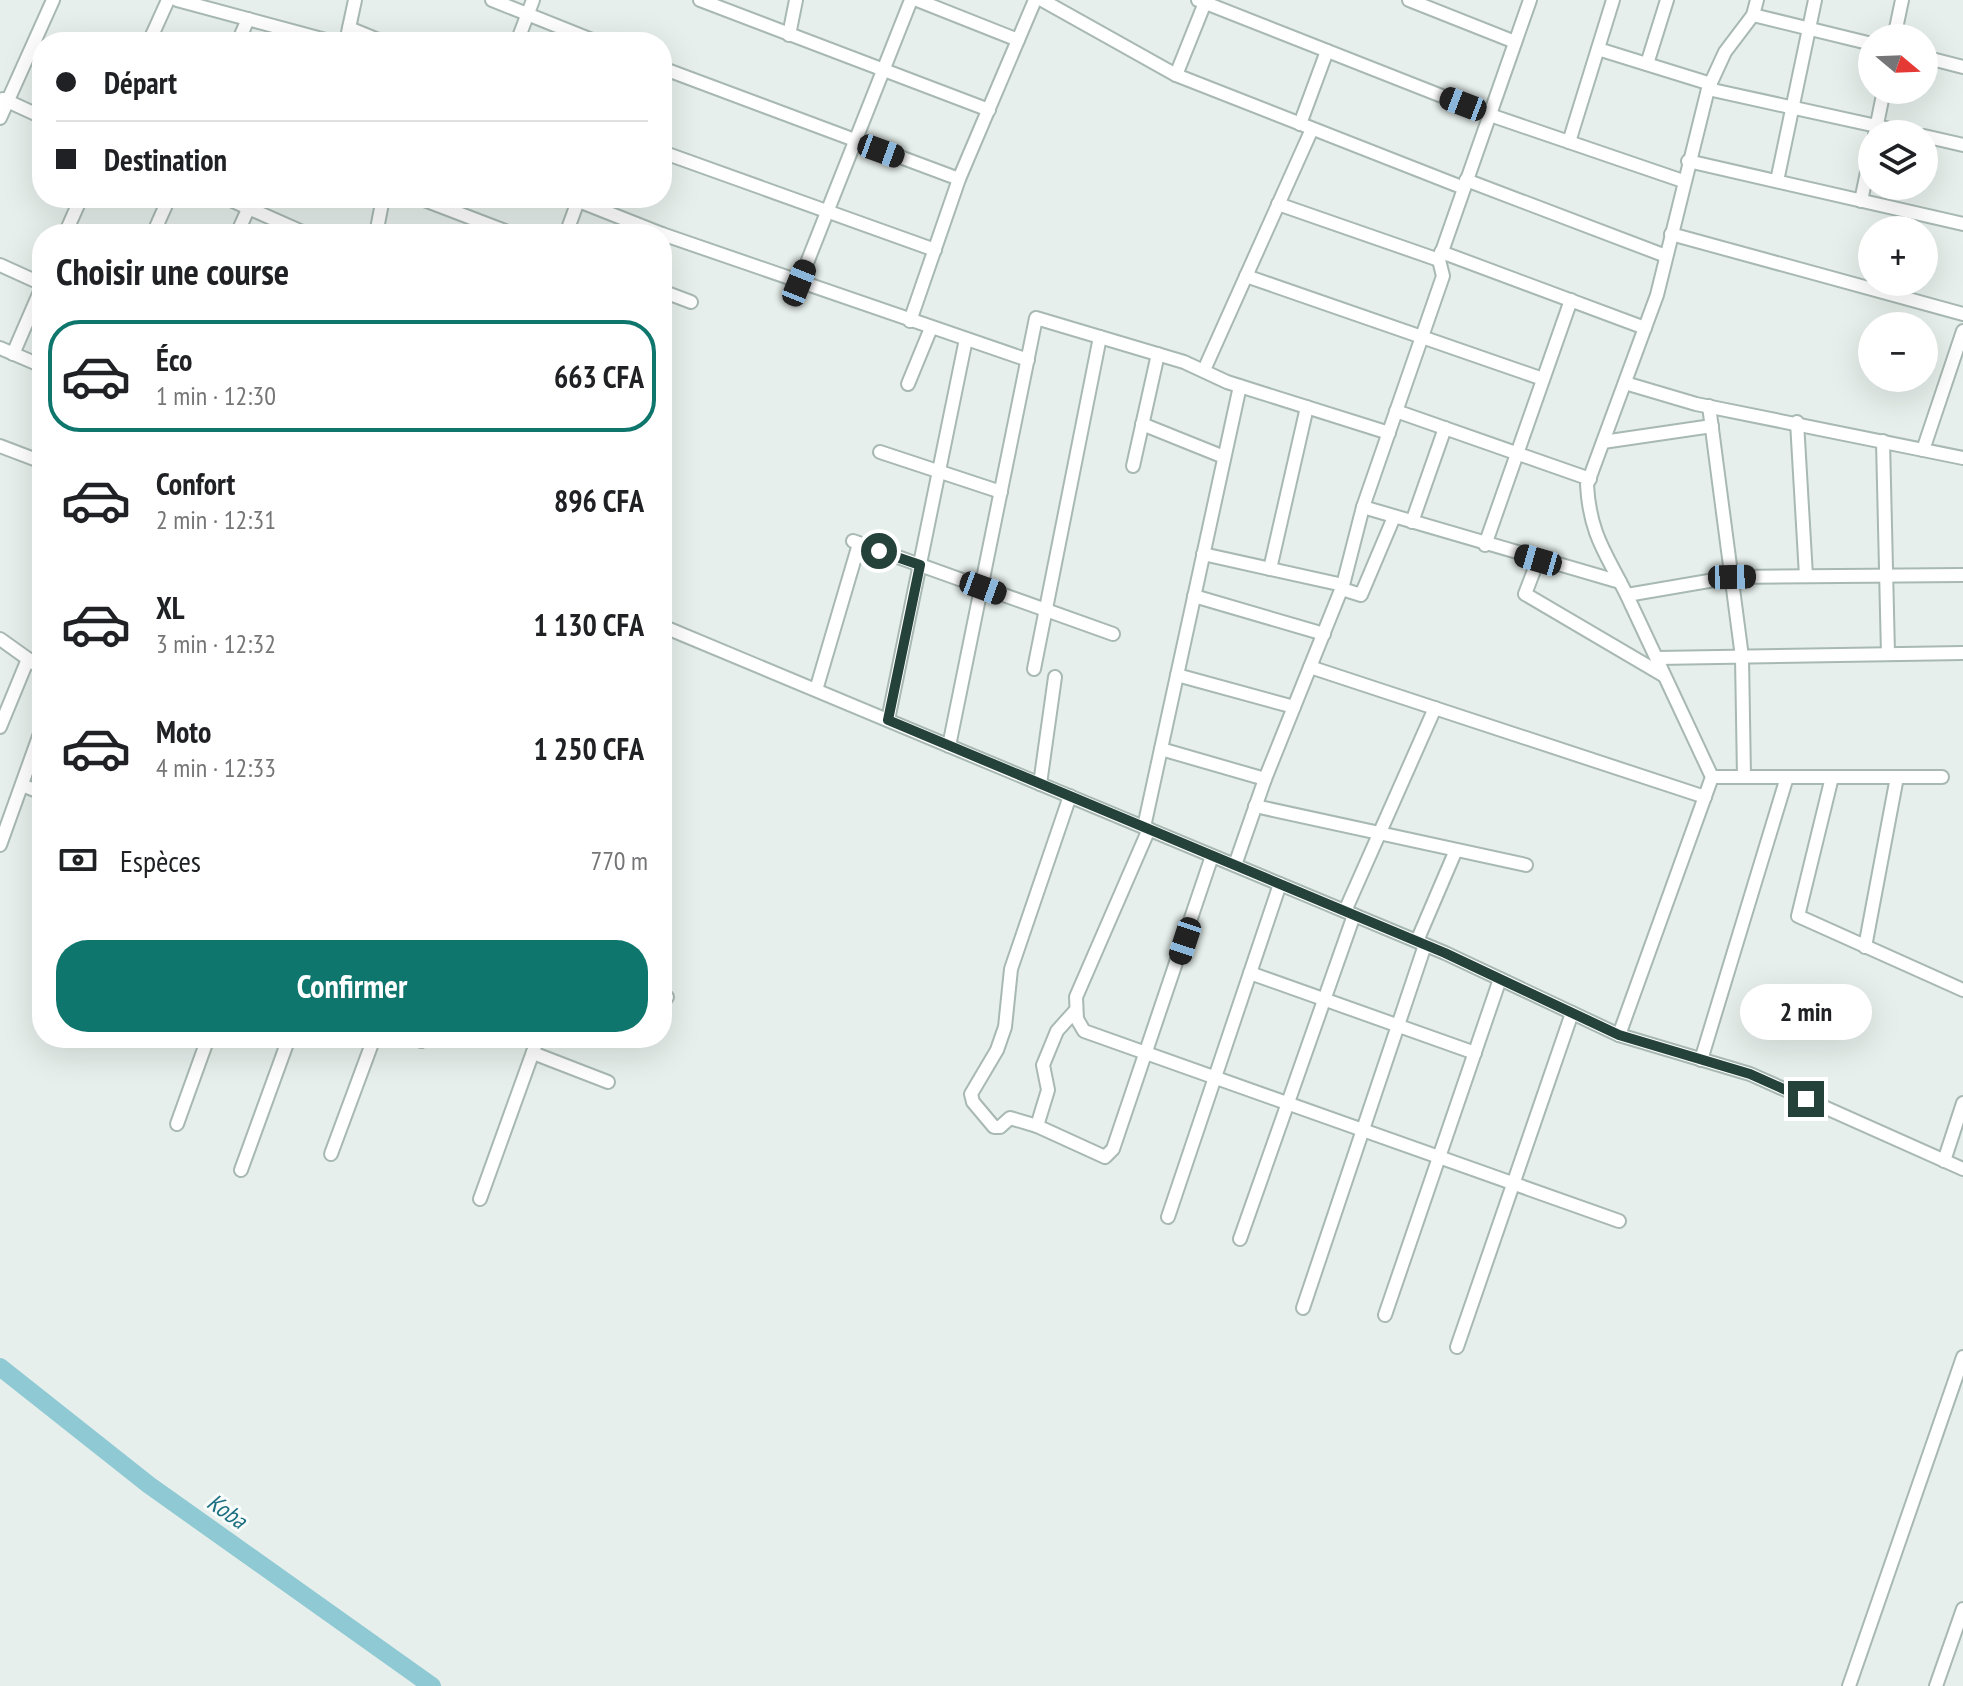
<!DOCTYPE html>
<html lang="fr">
<head>
<meta charset="utf-8">
<style>
  :root { --surface:#fff; --page:#f6f6f6; --text:#202124; --muted:#757577; --line:#e0e0e0; --accent:#0f766e }
  body { margin:0; font-family:"PT Sans Narrow",sans-serif; background:var(--page); color:var(--text); height:100vh; display:flex; flex-direction:column; font-size:30px; white-space:nowrap }
  * { box-sizing:border-box; margin:0 }
  p { font-size:26px; color:var(--muted) }
  .icon { flex:none; width:44px; height:44px; fill:none; stroke:currentColor; stroke-width:2; stroke-linecap:round; stroke-linejoin:round }
  .map { position:relative; flex:1; overflow:hidden }
  .panel { position:absolute; left:32px; top:224px; width:640px; height:824px; display:flex; flex-direction:column; background:var(--surface); border-radius:32px; box-shadow:0 8px 32px #0002 }
  .panel>* { flex:none }
  .top-card { position:absolute; left:32px; top:32px; width:640px; height:176px; border-radius:32px; box-shadow:0 8px 32px #0002; display:grid; align-content:center; height:176px; padding:0 24px; background:var(--surface) }
  .needle { width:52px; rotate:109deg }
  .controls { position:absolute; left:1858px; top:24px; display:grid; gap:16px }
  .controls a { display:grid; place-items:center; width:80px; height:80px; border-radius:50%; background:var(--surface); box-shadow:0 8px 32px #0002; font-size:40px }
  .end { position:absolute; width:36px; height:36px; margin:-18px; border:10px solid #24423a; background:#fff; box-shadow:0 0 0 4px #fff }
  .from { border-radius:50% }
  .bubble { position:absolute; height:56px; border-radius:28px; background:var(--surface); box-shadow:0 8px 32px #0002; font-size:26px; font-weight:600; line-height:56px; text-align:center }
  .car { position:absolute; width:24px; height:48px; margin:-24px -12px; border-radius:10px; box-shadow:0 0 6px 2px #0007; background:linear-gradient(#222 24%,#8ab4d8 0 40%,#222 0 76%,#8ab4d8 0 86%,#222 0) }
  .top-card b { display:flex; align-items:center; gap:28px; height:76px; font-size:30px }
  .top-card b+b { border-top:2px solid var(--line) }
  .top-card i { width:20px; height:20px; background:var(--text) }
  ul { padding:0; list-style:none }
  li { display:flex; align-items:center; gap:24px; height:112px; margin:0 16px 12px; padding:0 8px; border:4px solid transparent; border-radius:32px }
  li div { flex:1 }
  li b { display:block; font-size:30px }
  li em { font-style:normal; font-weight:600 }
  li.selected { border-color:var(--accent) }
  li>.icon { width:72px; height:72px; stroke-width:1.5 }
  h2 { padding:0 24px; font-size:36px; line-height:96px }
  .pay { display:flex; align-items:center; gap:20px; height:88px; padding:0 24px; font-size:30px }
  .pay p { margin-inline-start:auto }
  .action { display:flex; gap:16px; margin-top:auto; padding:16px 24px }
  .action a { flex:1; height:92px; border-radius:32px; background:var(--accent); color:#fff; font-size:32px; font-weight:600; line-height:92px; text-align:center }
  .map>svg:first-child { display:block }
  .lines { fill:none; stroke-linecap:round; stroke-linejoin:round }
  .river { stroke:#8ec9d4; stroke-width:18 }
  .minor-casing { stroke:#a8b8b2; stroke-width:16 }
  .minor { stroke:#fff; stroke-width:12 }
  .route { stroke:#24423a; stroke-width:10 }
  .labels { text-anchor:middle; dominant-baseline:central; stroke-width:6; stroke-linejoin:round; paint-order:stroke }
  .water-label { font-size:24px; font-style:italic; fill:#1c6f80; stroke:#f7fbf9 }
</style>
</head>
<body>
<div class="map">
<svg width="1963" height="1686" viewBox="0 0 1963 1686">
  <rect width="100%" height="100%" fill="#e6efeb"/>
  <g class="lines">
    <polyline class="river" points="0,1367 149,1485 432,1686"/>
    <g class="minor-casing">
      <g id="minor">
        <polyline points="177,0 333,42"/>
        <polyline points="492,0 597,42"/>
        <polyline points="700,0 989,110"/>
        <polyline points="917,0 1018,40"/>
        <polyline points="1042,0 1176,75 1464,188"/>
        <polyline points="1198,0 1490,115 1683,181"/>
        <polyline points="1409,0 1515,42"/>
        <polyline points="1753,15 1872,44"/>
        <polyline points="349,28 383,42"/>
        <polyline points="789,35 796,0"/>
        <polyline points="1894,38 1902,0"/>
        <polyline points="149,42 168,0"/>
        <polyline points="238,42 248,19"/>
        <polyline points="346,42 355,0"/>
        <polyline points="517,42 533,0"/>
        <polyline points="1598,49 1711,84"/>
        <polyline points="1924,57 1963,67"/>
        <polyline points="1647,64 1667,0"/>
        <polyline points="662,68 959,179"/>
        <polyline points="1176,75 1206,0"/>
        <polyline points="1708,89 1913,134"/>
        <polyline points="3,99 42,117"/>
        <polyline points="0,118 53,0"/>
        <polyline points="1300,124 1327,51"/>
        <polyline points="1875,134 1884,90"/>
        <polyline points="1924,136 1963,145"/>
        <polyline points="1569,142 1613,0"/>
        <polyline points="662,152 935,250"/>
        <polyline points="1688,161 1963,224"/>
        <polyline points="1466,180 1666,256"/>
        <polyline points="1777,181 1815,0"/>
        <polyline points="226,198 307,234"/>
        <polyline points="419,198 513,234"/>
        <polyline points="571,198 662,234"/>
        <polyline points="1861,201 1872,148"/>
        <polyline points="1278,204 1439,260"/>
        <polyline points="65,234 81,198"/>
        <polyline points="153,234 169,198"/>
        <polyline points="237,234 253,198"/>
        <polyline points="376,234 383,198"/>
        <polyline points="566,234 578,201"/>
        <polyline points="662,234 1028,360"/>
        <polyline points="1671,234 1963,314"/>
        <polyline points="1441,252 1645,328"/>
        <polyline points="0,265 42,284"/>
        <polyline points="1246,276 1543,379"/>
        <polyline points="799,283 911,0"/>
        <polyline points="662,291 691,302"/>
        <polyline points="910,321 959,179 1035,0"/>
        <polyline points="0,348 42,366"/>
        <polyline points="13,354 42,287"/>
        <polyline points="1204,370 1312,129"/>
        <polyline points="1625,383 1696,404 1963,458"/>
        <polyline points="908,384 931,328"/>
        <polyline points="1709,406 1742,657 1744,777"/>
        <polyline points="1396,411 1590,479"/>
        <polyline points="1797,422 1806,576"/>
        <polyline points="1142,424 1224,457"/>
        <polyline points="1883,441 1888,654"/>
        <polyline points="1603,442 1712,426"/>
        <polyline points="0,446 42,462"/>
        <polyline points="1923,450 1963,331"/>
        <polyline points="880,452 1001,492"/>
        <polyline points="1133,466 1158,354"/>
        <polyline points="1363,507 1620,582"/>
        <polyline points="1412,522 1445,428"/>
        <polyline points="853,541 1113,634"/>
        <polyline points="1485,545 1571,300"/>
        <polyline points="1203,554 1343,585"/>
        <polyline points="1538,560 1525,594 1663,675"/>
        <polyline points="1270,569 1307,407"/>
        <polyline points="1342,589 1361,595 1394,517"/>
        <polyline points="1627,595 1732,577 1963,575"/>
        <polyline points="1194,596 1324,634"/>
        <polyline points="662,626 1445,953 1619,1035 1750,1074 1963,1169"/>
        <polyline points="0,639 42,669"/>
        <polyline points="1657,658 1963,653"/>
        <polyline points="1310,667 1705,797"/>
        <polyline points="1034,669 1100,337"/>
        <polyline points="1177,675 1294,707"/>
        <polyline points="816,690 859,544"/>
        <polyline points="888,720 966,339"/>
        <polyline points="0,727 28,659"/>
        <polyline points="949,746 1036,318 1184,362 1227,382 1389,433"/>
        <polyline points="1161,749 1265,779"/>
        <polyline points="1712,777 1942,777"/>
        <polyline points="1832,777 1798,916 1963,990"/>
        <polyline points="1040,784 1055,677"/>
        <polyline points="22,785 42,793"/>
        <polyline points="1255,806 1526,865"/>
        <polyline points="1144,827 1240,386"/>
        <polyline points="1149,829 1076,997 1077,1019 1084,1031 1619,1221"/>
        <polyline points="0,845 42,728"/>
        <polyline points="1235,865 1265,779 1343,585 1363,507 1443,276 1439,260 1530,0"/>
        <polyline points="1345,911 1435,708"/>
        <polyline points="1417,941 1456,850"/>
        <polyline points="1865,947 1897,777"/>
        <polyline points="1250,973 1475,1053"/>
        <polyline points="662,995 667,997"/>
        <polyline points="1075,1011 1057,1031 1043,1065 1048,1090 1037,1126 1105,1157 1113,1149 1212,856"/>
        <path d="M 1619,1035 L 1712,777 C 1685,719 1658,662 1631,604 C 1610,558 1590,539 1587,485 L 1657,295 L 1708,89 L 1725,52 L 1753,15 L 1757,0"/>
        <polyline points="421,1041 422,1038"/>
        <polyline points="533,1053 608,1082"/>
        <polyline points="1701,1060 1787,777"/>
        <polyline points="177,1124 208,1038"/>
        <polyline points="1037,1126 1010,1118 1000,1127 994,1127 973,1102 971,1094 997,1050 1005,1027 1011,969 1070,796"/>
        <polyline points="331,1154 374,1038"/>
        <polyline points="1944,1161 1963,1103"/>
        <polyline points="241,1170 289,1038"/>
        <polyline points="480,1199 538,1038"/>
        <polyline points="1168,1217 1280,884"/>
        <polyline points="1240,1239 1354,915"/>
        <polyline points="1303,1308 1425,945"/>
        <polyline points="1385,1315 1500,979"/>
        <polyline points="1457,1347 1572,1013"/>
        <polyline points="1849,1686 1963,1357"/>
        <polyline points="1936,1686 1963,1609"/>
      </g>
    </g>
    <use href="#minor" class="minor"/>
  </g>
  <g class="lines">
    <polyline class="route" points="879,551 920,565 888,720 1445,953 1619,1035 1750,1074 1806,1099"/>
  </g>
  <g class="labels">
    <g class="water-label">
      <text transform="translate(227 1511) rotate(35)">Koba</text>
    </g>
  </g>
</svg>
<div class="controls">
<a><svg class="needle" viewBox="-14 -14 28 28"><path d="M0-13l5 13h-10z" fill="#e53935"/><path d="M0 13l5-13h-10z" fill="#757577"/></svg></a>
<a><svg class="icon" aria-label="layers" viewBox="0 0 24 24"><path d="M12 4l9 5-9 5-9-5zM3 14l9 5 9-5"/></svg></a>
<a>+</a>
<a>−</a>
</div>
<i class="end from" style="left:879px;top:551px"></i>
<i class="end" style="left:1806px;top:1099px"></i>
<div class="bubble" style="left:1740px;top:984px;width:132px">2 min</div>
<i class="car" style="left:1463px;top:104px;rotate:291deg"></i>
<i class="car" style="left:881px;top:151px;rotate:110deg"></i>
<i class="car" style="left:799px;top:283px;rotate:22deg"></i>
<i class="car" style="left:1538px;top:560px;rotate:286deg"></i>
<i class="car" style="left:1732px;top:577px;rotate:89deg"></i>
<i class="car" style="left:983px;top:588px;rotate:110deg"></i>
<i class="car" style="left:1185px;top:941px;rotate:198deg"></i>
<div class="top-card">
<b><i class="from"></i>Départ</b>
<b><i></i>Destination</b>
</div>
<section class="panel">
<h2>Choisir une course</h2>
<ul>
<li class="selected"><svg class="icon" aria-label="car" viewBox="0 0 24 24"><path d="M5 17H2v-5l4-1 3-4h7l3 4 3 1v5h-3M9 17h6M6 11h13"/><circle cx="7" cy="17" r="2"/><circle cx="17" cy="17" r="2"/></svg><div><b>Éco</b><p>1 min · 12:30</p></div><em>663 CFA</em></li>
<li><svg class="icon" aria-label="car" viewBox="0 0 24 24"><path d="M5 17H2v-5l4-1 3-4h7l3 4 3 1v5h-3M9 17h6M6 11h13"/><circle cx="7" cy="17" r="2"/><circle cx="17" cy="17" r="2"/></svg><div><b>Confort</b><p>2 min · 12:31</p></div><em>896 CFA</em></li>
<li><svg class="icon" aria-label="car" viewBox="0 0 24 24"><path d="M5 17H2v-5l4-1 3-4h7l3 4 3 1v5h-3M9 17h6M6 11h13"/><circle cx="7" cy="17" r="2"/><circle cx="17" cy="17" r="2"/></svg><div><b>XL</b><p>3 min · 12:32</p></div><em>1 130 CFA</em></li>
<li><svg class="icon" aria-label="car" viewBox="0 0 24 24"><path d="M5 17H2v-5l4-1 3-4h7l3 4 3 1v5h-3M9 17h6M6 11h13"/><circle cx="7" cy="17" r="2"/><circle cx="17" cy="17" r="2"/></svg><div><b>Moto</b><p>4 min · 12:33</p></div><em>1 250 CFA</em></li>
</ul>
<div class="pay"><svg class="icon" aria-label="cash" viewBox="0 0 24 24"><path d="M3 7h18v10H3z"/><circle cx="12" cy="12" r="2"/></svg>Espèces<p>770 m</p></div>
<div class="action"><a>Confirmer</a></div>
</section>
</div>
</body>
</html>
